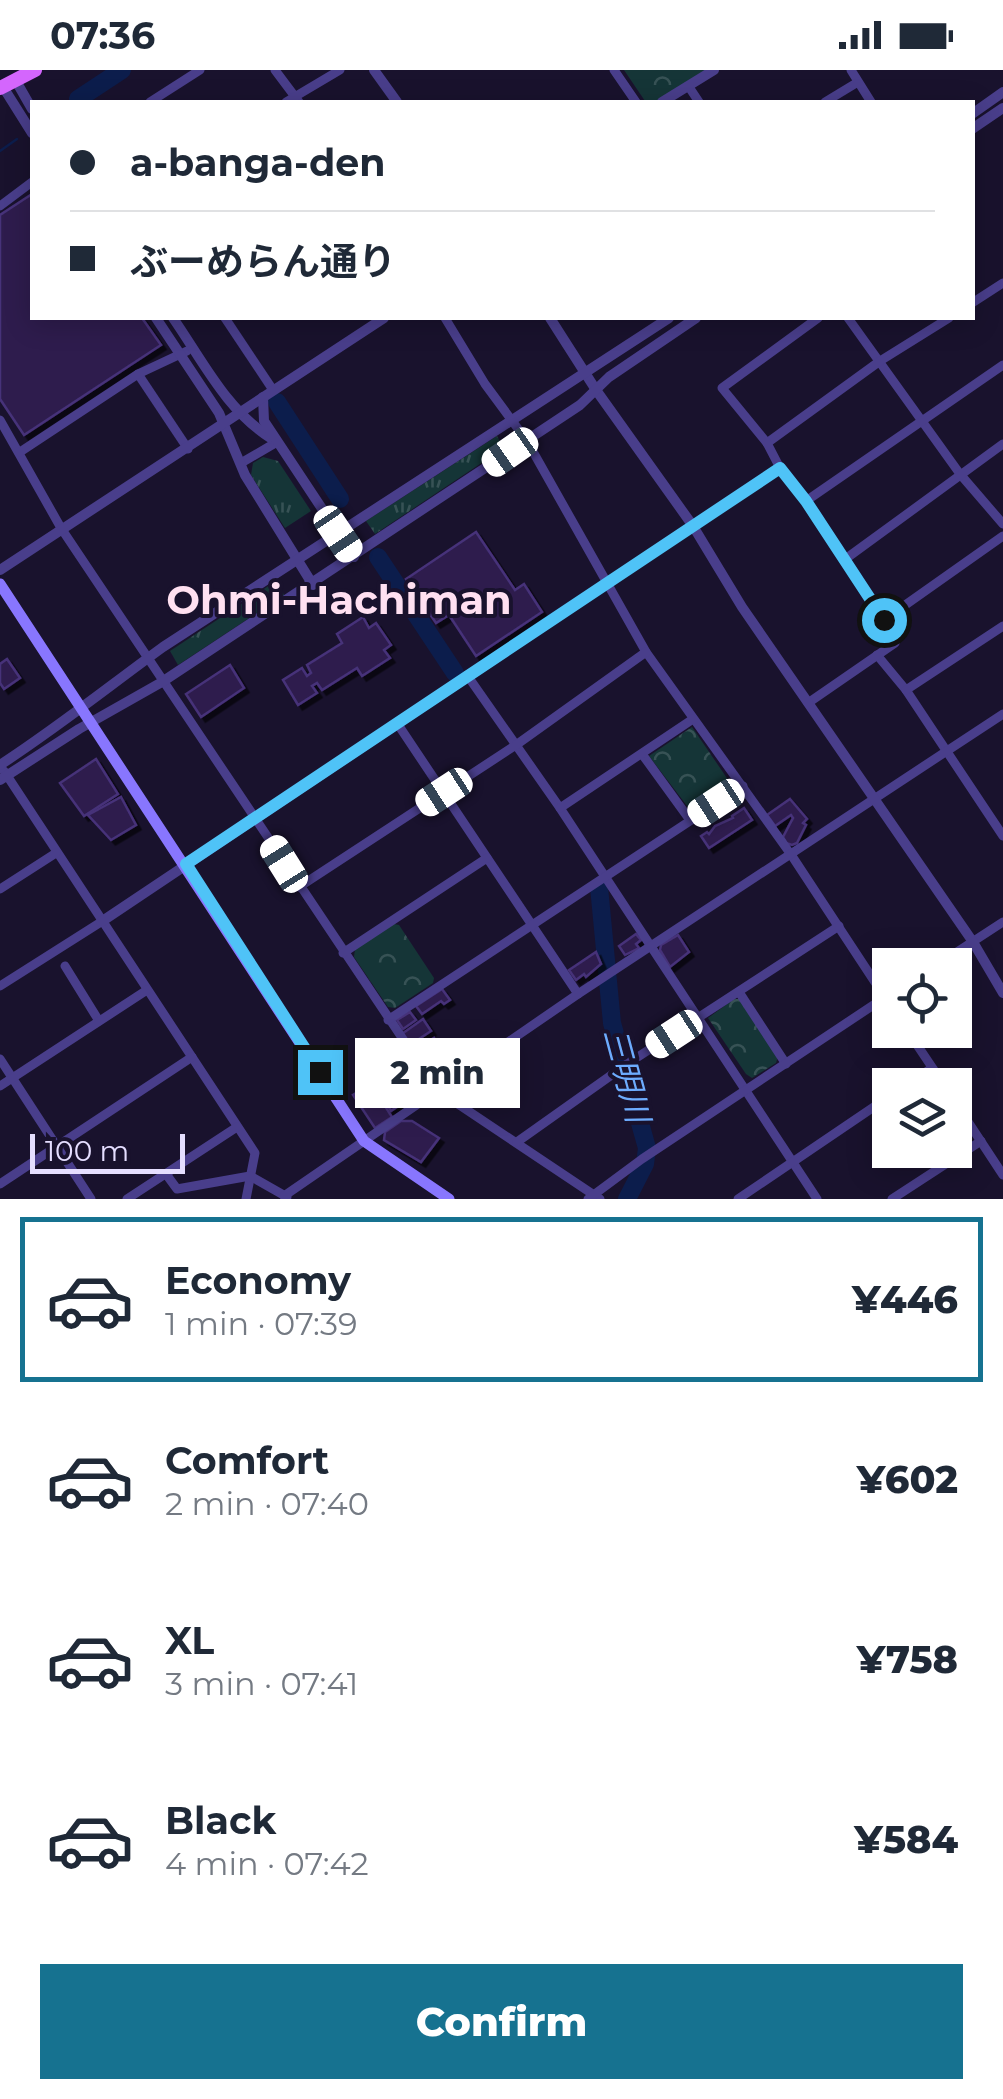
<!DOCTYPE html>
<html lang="en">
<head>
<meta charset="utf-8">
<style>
  :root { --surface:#fff; --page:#f2f2f3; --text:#1f2937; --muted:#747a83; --line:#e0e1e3; --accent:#167290 }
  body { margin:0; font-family:Montserrat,"Noto Sans JP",sans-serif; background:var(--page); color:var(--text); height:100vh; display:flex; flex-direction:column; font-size:38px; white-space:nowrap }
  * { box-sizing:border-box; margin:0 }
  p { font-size:32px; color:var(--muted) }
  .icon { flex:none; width:55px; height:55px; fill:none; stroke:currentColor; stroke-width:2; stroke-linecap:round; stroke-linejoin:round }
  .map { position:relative; height:1129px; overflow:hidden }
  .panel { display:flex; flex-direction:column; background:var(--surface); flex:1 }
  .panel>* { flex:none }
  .guide { position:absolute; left:30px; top:30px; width:945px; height:220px; border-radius:0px; box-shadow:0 5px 25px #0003; display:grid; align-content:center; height:220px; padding:0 40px; background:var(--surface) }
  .fabs { position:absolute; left:872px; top:878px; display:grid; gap:20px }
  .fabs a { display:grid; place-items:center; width:100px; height:100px; border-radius:0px; background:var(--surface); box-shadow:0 5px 25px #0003; font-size:50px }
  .scale { position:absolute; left:30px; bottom:25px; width:155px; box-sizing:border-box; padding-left:10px; border:5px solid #e5deff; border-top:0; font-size:28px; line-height:35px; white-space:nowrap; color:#e5deff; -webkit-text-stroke:8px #19122d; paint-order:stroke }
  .end { position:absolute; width:45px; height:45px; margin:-22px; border:12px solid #4fc3f7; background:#111; box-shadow:0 0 0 5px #111 }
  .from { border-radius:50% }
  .bubble { position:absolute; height:70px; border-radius:0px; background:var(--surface); box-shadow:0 5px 25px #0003; font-size:32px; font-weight:800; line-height:70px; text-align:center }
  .car { position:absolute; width:30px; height:60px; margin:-30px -15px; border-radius:12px; box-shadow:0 0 8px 2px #0007; background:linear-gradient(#fff 24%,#345 0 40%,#fff 0 76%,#345 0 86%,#fff 0) }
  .guide b { display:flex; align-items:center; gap:35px; height:95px; font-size:38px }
  .guide b+b { border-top:2px solid var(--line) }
  .guide i { width:25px; height:25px; background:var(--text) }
  ul { padding:18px 0 0; list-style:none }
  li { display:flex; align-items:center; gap:30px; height:165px; margin:0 20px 15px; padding:0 20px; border:5px solid transparent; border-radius:0px }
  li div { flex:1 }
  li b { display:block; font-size:38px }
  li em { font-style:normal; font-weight:800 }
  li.selected { border-color:var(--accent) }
  li>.icon { width:90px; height:90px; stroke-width:1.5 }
  .action { display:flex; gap:20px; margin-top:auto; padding:20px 40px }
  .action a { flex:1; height:115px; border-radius:0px; background:var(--accent); color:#fff; font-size:40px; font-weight:800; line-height:115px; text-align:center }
  .status { display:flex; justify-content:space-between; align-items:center; height:70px; padding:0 50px; background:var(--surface); direction:ltr }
  .status svg { height:28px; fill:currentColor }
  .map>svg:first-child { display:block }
  .grass { fill:url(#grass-tufts) }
  .park { fill:url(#park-crowns) }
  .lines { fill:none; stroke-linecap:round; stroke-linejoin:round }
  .stream { stroke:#0c1d4c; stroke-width:2.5 }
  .river { stroke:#0c1d4c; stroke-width:18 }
  .building { fill:#2d1e4e; stroke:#463179; stroke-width:2.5; filter:url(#shadow) }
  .minor { stroke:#493e8b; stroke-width:9 }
  .tertiary { stroke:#493e8b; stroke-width:10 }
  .secondary { stroke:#8876fe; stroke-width:11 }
  .primary { stroke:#d466fd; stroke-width:14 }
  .route { stroke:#4fc3f7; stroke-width:12 }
  .labels { text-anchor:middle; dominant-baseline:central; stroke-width:8; stroke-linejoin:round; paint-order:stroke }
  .water-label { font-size:32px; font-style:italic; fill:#6dacfe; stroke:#19122d }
  .district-label { font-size:40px; font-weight:bold; fill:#ffe0f1; stroke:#19122d }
</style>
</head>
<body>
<div class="status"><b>07:36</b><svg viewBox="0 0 49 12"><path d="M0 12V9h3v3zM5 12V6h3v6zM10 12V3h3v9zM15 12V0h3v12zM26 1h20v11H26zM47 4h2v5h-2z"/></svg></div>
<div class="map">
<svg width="1003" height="1129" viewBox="0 0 1003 1129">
  <defs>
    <pattern id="grass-tufts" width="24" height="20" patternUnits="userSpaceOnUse" patternTransform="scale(2.5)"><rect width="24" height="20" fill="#153537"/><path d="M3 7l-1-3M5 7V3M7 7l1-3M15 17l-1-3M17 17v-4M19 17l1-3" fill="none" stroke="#375255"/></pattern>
    <pattern id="park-crowns" width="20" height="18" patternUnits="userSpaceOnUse" patternTransform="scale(2.5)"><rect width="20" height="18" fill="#153537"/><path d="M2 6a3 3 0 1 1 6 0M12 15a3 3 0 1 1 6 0" fill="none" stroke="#375255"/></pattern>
    <filter id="shadow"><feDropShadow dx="4.5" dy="4.5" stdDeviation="0" flood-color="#0009"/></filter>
  </defs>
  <rect width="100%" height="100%" fill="#19122d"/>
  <g class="grass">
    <polygon points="497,366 504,378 375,464 366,451"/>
    <polygon points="263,387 278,391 311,441 285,458 251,405 253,393"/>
    <polygon points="276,511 284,525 178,595 170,581"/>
  </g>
  <g class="park">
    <polygon points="624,0 706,0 657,32 645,31"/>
    <polygon points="692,657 731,714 691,741 649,686"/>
    <polygon points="394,854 399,855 434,908 433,913 395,938 388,937 354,887 355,879"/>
    <polygon points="734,929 741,929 778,986 776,993 752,1008 746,1004 708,948"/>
  </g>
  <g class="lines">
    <g class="stream">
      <polyline points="73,32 78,29"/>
      <polyline points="0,81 17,69"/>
    </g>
    <g class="river">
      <polyline points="80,32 78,29 122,0"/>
      <polyline points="277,332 340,429"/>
      <polyline points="378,487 455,603"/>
      <polyline points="599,817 612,953 647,1078 645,1094 627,1129"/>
    </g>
  </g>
  <g class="building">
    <polygon points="32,124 32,248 142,248 161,275 24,365 0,329 0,145"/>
    <polygon points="476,462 515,520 524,514 542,542 476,586 449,545 436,553 406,509"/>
    <polygon points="363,547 369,558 376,553 391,575 384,580 390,588 362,606 357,598 322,620 317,613 312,616 317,623 298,635 283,610 302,598 307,606 311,603 307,595 342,573 337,564"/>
    <polygon points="7,589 20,608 4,619 0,613 0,594"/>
    <polygon points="230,595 244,618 201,647 186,624"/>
    <polygon points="96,689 118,724 84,746 60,713"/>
    <polygon points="121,727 136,755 111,770 88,745"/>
    <polygon points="790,729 807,749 803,753 806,755 797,773 792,775 786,773 783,767 793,748 791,745 775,756 767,745"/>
    <polygon points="744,738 752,750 709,778 701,766 707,762 709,764 715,756 733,748 732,746"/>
    <polygon points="636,864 641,870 636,874 639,878 625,885 619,876"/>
    <polygon points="678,865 689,882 670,897 660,880 661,875"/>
    <polygon points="596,882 601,894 586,907 584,904 576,910 569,900"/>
    <polygon points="442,919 450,930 444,934 441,931 422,944 416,936"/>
    <polygon points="410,942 416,950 403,959 397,950"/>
    <polygon points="423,949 431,961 407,977 399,966"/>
    <polygon points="434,968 442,981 426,991 418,978"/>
    <polygon points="439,989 446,1001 432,1010 424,998"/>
    <polygon points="408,990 426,1017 391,1041 379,1022 400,1008 395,998"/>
    <polygon points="371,1014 392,1047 375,1058 353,1025"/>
    <polygon points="401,1051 412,1051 439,1068 421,1092 384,1070 385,1062"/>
  </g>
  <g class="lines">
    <g class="minor">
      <polyline points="275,0 299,32"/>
      <polyline points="614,0 636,32"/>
      <polyline points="851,0 871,32"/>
      <polyline points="689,17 699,32"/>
      <polyline points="150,32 200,0"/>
      <polyline points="286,32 340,0"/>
      <polyline points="825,32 858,12"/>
      <polyline points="0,136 32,112"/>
      <polyline points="972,233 1003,213"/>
      <polyline points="225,248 273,320"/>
      <polyline points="445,248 485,314 527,371 646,582 792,786 890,935"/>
      <polyline points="848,248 960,404 1003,454"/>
      <polyline points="138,304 188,379"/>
      <polyline points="0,350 61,458 437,1020 600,1129"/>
      <polyline points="767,373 880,291 949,248"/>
      <polyline points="20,382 138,304 187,281"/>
      <polyline points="241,393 277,372"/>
      <polyline points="806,431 1003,295"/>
      <polyline points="693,456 780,398"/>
      <polyline points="844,490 1003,374"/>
      <polyline points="884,550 1003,466"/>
      <polyline points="877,585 906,620 1003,766"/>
      <polyline points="467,605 560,738 817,1129"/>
      <polyline points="906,620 1003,556"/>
      <polyline points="808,633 895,573 884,550 806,431 780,398 767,373 722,318 818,248"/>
      <polyline points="397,653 578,924"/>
      <polyline points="642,684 690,750"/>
      <polyline points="4,701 255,1083 246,1129"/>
      <polyline points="560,738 693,649"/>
      <polyline points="299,817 516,675 646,582"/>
      <polyline points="0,819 56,783"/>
      <polyline points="343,883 487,788"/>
      <polyline points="937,895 1003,852"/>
      <polyline points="65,896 99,951"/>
      <polyline points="0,916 101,852"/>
      <polyline points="739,922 786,994"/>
      <polyline points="388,950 743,716"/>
      <polyline points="907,960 944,1015"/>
      <polyline points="0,989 91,1129"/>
      <polyline points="906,1015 932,998"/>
      <polyline points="0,1016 147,920"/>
      <polyline points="955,1032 1003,1105"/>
      <polyline points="517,1072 627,994 839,856"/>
      <polyline points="166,1104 177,1119 250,1106 287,1127"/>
      <polyline points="0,1114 192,987"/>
      <polyline points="284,1126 578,924 1003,644"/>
      <polyline points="127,1129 237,1057"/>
      <polyline points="588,1129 642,1089 890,924"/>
      <polyline points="738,1129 890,1026"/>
      <polyline points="892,1129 981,1071"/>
    </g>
    <g class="tertiary">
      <polyline points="374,0 397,32"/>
      <polyline points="16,11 32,39"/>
      <polyline points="3,17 32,63"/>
      <polyline points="662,32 714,0"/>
      <polyline points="972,44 1003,22"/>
      <polyline points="972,59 1003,38"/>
      <polyline points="156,248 219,343 245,405 313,515"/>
      <path d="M 173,248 C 203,291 226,340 272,369"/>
      <polyline points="550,248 596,320 693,456 742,537 973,872 1003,923"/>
      <polyline points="263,327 264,351 354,487"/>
      <polyline points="0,500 384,248"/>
      <path d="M 0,695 C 57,658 108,617 163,577 L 669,248"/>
      <polyline points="0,710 79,659 162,612 580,335 609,307 696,248"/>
      <polyline points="101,852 693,456"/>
    </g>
    <polyline class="secondary" points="0,514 364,1071 449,1129"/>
    <polyline class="primary" points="0,18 35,0"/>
  </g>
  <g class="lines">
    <polyline class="route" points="320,1002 186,794 780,398 806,431 884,550"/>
  </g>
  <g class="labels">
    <g class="water-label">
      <text transform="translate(627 1005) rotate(75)">三明川</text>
    </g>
    <g class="district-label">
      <text x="339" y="529">Ohmi-Hachiman</text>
    </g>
  </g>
</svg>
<div class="fabs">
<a><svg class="icon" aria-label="locate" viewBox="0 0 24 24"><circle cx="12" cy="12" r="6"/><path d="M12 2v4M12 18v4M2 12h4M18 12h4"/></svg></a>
<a><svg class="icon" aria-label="layers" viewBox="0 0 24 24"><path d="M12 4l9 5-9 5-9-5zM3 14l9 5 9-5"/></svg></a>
</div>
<div class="scale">100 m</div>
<i class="end from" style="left:884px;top:550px"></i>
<i class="end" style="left:320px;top:1002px"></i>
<div class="bubble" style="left:355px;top:968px;width:165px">2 min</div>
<i class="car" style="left:510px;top:382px;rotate:235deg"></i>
<i class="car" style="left:338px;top:464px;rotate:146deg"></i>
<i class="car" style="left:444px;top:722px;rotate:237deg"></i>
<i class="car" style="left:716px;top:733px;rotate:237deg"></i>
<i class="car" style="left:284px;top:794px;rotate:328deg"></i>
<i class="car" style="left:674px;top:964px;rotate:237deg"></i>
<div class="guide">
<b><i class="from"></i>a-banga-den</b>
<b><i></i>ぶーめらん通り</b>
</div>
</div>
<section class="panel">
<ul>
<li class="selected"><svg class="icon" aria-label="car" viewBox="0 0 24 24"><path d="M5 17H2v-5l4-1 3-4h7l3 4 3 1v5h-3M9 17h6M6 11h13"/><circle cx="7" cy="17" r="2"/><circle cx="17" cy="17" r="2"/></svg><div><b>Economy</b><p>1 min · 07:39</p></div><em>¥446</em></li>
<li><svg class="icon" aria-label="car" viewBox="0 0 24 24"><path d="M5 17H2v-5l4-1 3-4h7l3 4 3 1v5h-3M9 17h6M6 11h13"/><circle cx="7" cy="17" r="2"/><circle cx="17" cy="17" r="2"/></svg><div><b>Comfort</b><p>2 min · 07:40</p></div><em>¥602</em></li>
<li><svg class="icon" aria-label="car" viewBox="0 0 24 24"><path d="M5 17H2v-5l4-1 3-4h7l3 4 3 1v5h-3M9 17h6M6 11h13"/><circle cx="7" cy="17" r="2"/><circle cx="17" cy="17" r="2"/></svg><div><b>XL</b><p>3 min · 07:41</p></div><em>¥758</em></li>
<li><svg class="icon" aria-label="car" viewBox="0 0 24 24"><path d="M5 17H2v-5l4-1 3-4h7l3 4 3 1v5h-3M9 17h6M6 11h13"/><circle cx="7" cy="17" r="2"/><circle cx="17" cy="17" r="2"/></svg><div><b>Black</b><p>4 min · 07:42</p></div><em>¥584</em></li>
</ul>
<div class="action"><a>Confirm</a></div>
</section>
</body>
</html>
